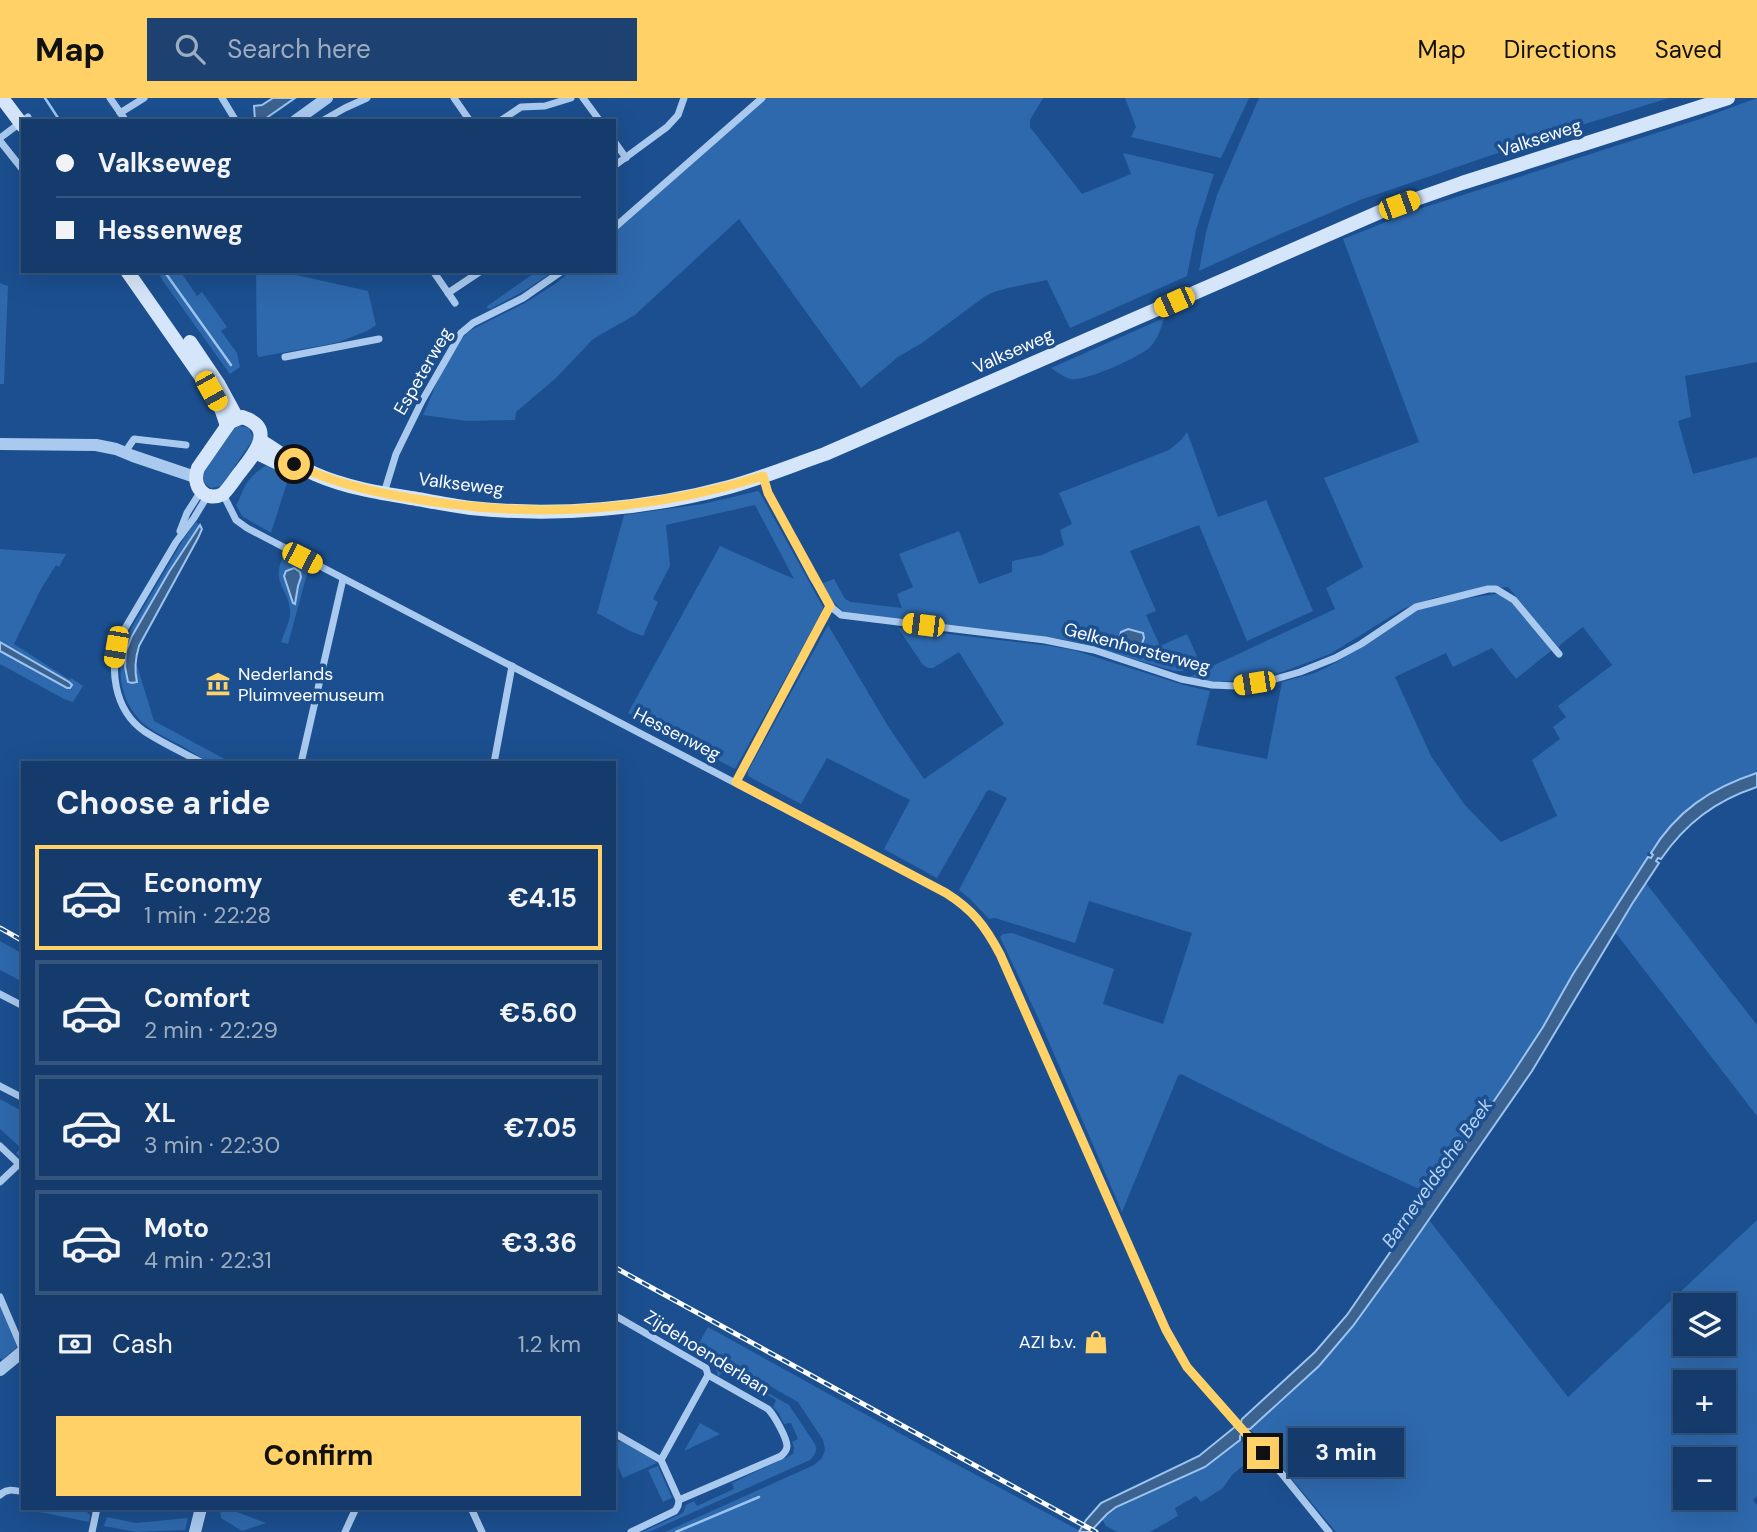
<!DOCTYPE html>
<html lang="en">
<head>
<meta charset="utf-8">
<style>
  :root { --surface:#143b6b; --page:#1d4271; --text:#f1f3f6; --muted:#9dadc1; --line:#33557e; --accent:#ffd166 }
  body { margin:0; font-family:"DM Sans",sans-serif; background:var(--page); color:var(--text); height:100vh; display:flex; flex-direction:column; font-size:26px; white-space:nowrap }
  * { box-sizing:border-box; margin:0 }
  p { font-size:23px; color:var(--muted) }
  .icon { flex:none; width:38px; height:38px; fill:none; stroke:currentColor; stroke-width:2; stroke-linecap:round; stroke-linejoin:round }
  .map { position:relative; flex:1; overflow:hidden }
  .panel { position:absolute; left:21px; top:663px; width:595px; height:749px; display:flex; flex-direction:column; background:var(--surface); border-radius:0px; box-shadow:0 7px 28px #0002,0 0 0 2px var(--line) }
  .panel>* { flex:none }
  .guide { position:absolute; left:21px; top:21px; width:595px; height:154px; border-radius:0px; box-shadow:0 7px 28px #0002,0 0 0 2px var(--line); display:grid; align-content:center; height:154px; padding:0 35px; background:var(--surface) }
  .buttons { position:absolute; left:1673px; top:1195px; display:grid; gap:14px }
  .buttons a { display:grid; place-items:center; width:63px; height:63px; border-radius:0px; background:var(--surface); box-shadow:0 7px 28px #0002,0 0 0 2px var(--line); font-size:35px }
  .end { position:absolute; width:32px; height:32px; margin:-16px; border:9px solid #ffd166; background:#111; box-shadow:0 0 0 4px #111 }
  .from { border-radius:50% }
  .bubble { position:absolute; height:49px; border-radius:0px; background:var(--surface); box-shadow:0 7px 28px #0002,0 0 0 2px var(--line); font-size:23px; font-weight:700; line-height:49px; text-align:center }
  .car { position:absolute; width:21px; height:42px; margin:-21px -10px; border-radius:9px; box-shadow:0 0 5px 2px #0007; background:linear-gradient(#f5c518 24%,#345 0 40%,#f5c518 0 76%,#345 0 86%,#f5c518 0) }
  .guide b { display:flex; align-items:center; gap:24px; height:66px; font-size:26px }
  .guide b+b { border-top:2px solid var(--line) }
  .guide i { width:18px; height:18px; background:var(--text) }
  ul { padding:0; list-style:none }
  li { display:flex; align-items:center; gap:21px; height:105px; margin:0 14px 10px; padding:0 21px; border:4px solid var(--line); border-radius:0px }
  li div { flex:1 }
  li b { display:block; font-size:26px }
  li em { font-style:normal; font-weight:700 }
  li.current { border-color:var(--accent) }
  li>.icon { width:63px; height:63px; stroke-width:1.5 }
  h2 { padding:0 35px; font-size:32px; line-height:84px }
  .pay { display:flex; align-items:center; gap:18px; height:77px; padding:0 35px; font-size:26px }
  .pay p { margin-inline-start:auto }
  .button { display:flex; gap:14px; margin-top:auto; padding:14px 35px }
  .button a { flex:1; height:80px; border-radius:0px; background:var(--accent); color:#111; font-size:28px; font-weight:700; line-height:80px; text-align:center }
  header { display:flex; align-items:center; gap:42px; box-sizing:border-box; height:98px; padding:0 35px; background:var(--accent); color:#111 }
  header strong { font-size:33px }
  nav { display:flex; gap:38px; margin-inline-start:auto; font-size:24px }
  .search { width:490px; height:63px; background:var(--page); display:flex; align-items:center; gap:18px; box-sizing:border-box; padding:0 24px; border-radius:0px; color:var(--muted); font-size:26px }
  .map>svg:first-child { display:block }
  .green { fill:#2e69ad; fill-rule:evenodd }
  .water { fill:#3c6290; stroke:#9cc4f0; stroke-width:2 }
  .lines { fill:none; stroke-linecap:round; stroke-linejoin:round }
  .stream { stroke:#9cc4f0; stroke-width:2.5 }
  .minor { stroke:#a9c9ee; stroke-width:7 }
  .tertiary { stroke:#a9c9ee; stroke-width:12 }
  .secondary { stroke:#d6e6fa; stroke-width:14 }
  .rail-casing { stroke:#fff; stroke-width:5 }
  .rail { stroke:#1b4f8f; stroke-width:2.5; stroke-dasharray:8; stroke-linecap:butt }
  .route { stroke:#ffd166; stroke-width:9 }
  .labels { text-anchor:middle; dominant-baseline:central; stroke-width:7; stroke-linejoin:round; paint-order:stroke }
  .street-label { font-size:18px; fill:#fff; stroke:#1b4f8f }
  .poi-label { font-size:18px; fill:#fff; stroke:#1b4f8f; text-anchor:start }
  .water-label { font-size:19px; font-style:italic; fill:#b5d3f5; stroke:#1b4f8f }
</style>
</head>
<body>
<header>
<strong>Map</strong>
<div class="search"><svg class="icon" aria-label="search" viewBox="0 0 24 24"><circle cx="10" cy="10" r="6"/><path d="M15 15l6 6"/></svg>Search here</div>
<nav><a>Map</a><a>Directions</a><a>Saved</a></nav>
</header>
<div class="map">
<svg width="1757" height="1434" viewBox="0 0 1757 1434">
  <rect width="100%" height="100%" fill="#1b4f8f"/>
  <g class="green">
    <path d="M 765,0 L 1043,0 L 1030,22 L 1030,29 L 1082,96 L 1131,76 L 1123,55 L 1214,76 L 1196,132 L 1187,178 L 1070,230 L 1047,182 L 1008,190 L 994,194 L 984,199 L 922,245 L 898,259 L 861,290 L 739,121 L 635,217 L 593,241 L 556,280 L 516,314 L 515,322 L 467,323 L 423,317 C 436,290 447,250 471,232 L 525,205 L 555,186 L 571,173 L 614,173 L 614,134 Z"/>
    <polygon points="1125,0 1249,0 1221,60 1131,39 1136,29"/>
    <polygon points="1259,0 1669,0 1569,31 1360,102 1269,141 1199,173 1206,134 1217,97"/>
    <path d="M 1757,0 L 1757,264 L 1685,278 L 1691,319 L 1678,323 L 1693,376 L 1757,359 L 1757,675 C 1730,684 1690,706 1670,727 C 1663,736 1657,745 1651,755 L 1648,754 L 1647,757 L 1648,759 L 1643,768 L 1573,876 L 1543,929 L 1430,1096 L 1330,1050 L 1181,976 L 1178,978 L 1122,1114 L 1041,926 L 1000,839 L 1003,836 L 1012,835 L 1114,871 L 1103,906 L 1163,926 L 1192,835 L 1089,803 L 1075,845 L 995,820 L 989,821 L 970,801 L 959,792 L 1007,700 L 990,692 L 987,693 L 937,780 L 884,751 L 910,702 L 827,660 L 801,706 L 748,678 L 748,673 L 828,527 L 888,628 L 924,681 L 1004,626 L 959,554 L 933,570 L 928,570 L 923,567 L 898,530 L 1050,548 L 1073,552 L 1187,588 L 1210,593 L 1196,647 L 1267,661 L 1282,584 L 1315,575 L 1337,564 L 1414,513 L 1456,502 L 1496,496 L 1503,497 L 1510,502 L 1552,552 L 1516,581 L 1492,550 L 1453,569 L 1446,555 L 1395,579 L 1431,658 L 1464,706 L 1501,744 L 1557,718 L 1532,662 L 1560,641 L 1553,629 L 1566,619 L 1558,608 L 1612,567 L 1583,529 L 1560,547 L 1559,550 L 1508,489 L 1462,494 L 1434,500 L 1403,511 L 1330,556 L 1282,574 L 1255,580 L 1212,585 L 1189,579 L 1335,511 L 1326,490 L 1363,469 L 1324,380 L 1419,344 L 1343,141 L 1419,111 L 1700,21 Z"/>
    <polygon points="158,173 180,173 197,198 202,194 227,229 221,233 237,255 240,269 230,276 163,183"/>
    <polygon points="256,173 278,173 368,193 376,227 367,233 336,245 259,259 257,256"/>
    <polygon points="531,173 554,173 526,192 490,211 486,209 533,176"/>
    <polygon points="0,185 8,188 4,286 0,286"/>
    <path d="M 1164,220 C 1161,230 1158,241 1150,249 C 1140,259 1085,284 1070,281 C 1064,279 1057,274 1051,270 Z"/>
    <path d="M 240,328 L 249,330 L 253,339 L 252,343 L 221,388 L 211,390 C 204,386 202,382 203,374 L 235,330 Z"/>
    <polygon points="1187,334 1218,419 1266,402 1313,513 1247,543 1199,427 1130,453 1156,513 1146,517 1160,548 1187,536 1200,565 1183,573 1174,573 1077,544 1060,541 845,515 832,503 823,485 834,481 845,501 851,504 902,510 897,496 913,489 899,456 959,433 979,486 1012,474 1012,463 1042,457 1064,447 1060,432 1072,426 1059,395 1169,352 1181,342"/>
    <path d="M 272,365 L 290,375 L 271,435 L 242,418 L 236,407 C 240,401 241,396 244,390 C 248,380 262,368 272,365 Z"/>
    <polygon points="758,393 760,395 823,509 822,514 735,671 628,615 720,448 794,481 755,407 666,427 670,468 653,501 658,504 643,538 630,533 597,515 624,417 703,406"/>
    <path d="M 196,424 L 200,427 L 169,474 L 132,538 L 126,553 L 126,577 L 137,584 L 135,561 L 154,623 L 232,665 C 227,665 221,666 215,665 C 204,664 192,653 182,648 C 169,641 155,635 144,626 C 118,603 115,566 128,536 L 183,442 Z"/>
    <polygon points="0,451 66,456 59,469 56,467 41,491 14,546 70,582 71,580 83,588 73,604 64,601 0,566 0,553 67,590 0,544"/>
    <path d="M 283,458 L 308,472 L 288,546 L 281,544 C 284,535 291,522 290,512 C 288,489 271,486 283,458 Z"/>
    <polygon points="1646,785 1757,927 1757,1018 1615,834"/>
    <polygon points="0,843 23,856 23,884 0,872"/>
    <polygon points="0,1001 23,1014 23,1059 21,1060 16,1055 21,1050 0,1031"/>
    <path d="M 1429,1122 L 1568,1299 L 1757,1122 L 1757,1398 L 1753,1402 L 1757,1407 L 1757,1434 L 1336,1434 L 1250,1331 L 1319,1268 L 1353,1228 ZM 1685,1208 L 1724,1208 L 1724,1246 L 1685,1246 ZM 1685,1284 L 1724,1284 L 1724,1323 L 1685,1323 ZM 1685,1362 L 1724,1362 L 1724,1400 L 1685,1400 Z"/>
    <polygon points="0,1207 17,1249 2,1262 0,1260"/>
    <polygon points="708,1229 939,1357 1080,1433 1079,1434 665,1434 814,1367 822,1360 825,1352 823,1342 798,1304 698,1247"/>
    <path d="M 716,1266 L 789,1307 L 815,1346 C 818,1352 815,1357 810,1362 L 649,1434 L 642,1434 L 683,1415 L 686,1407 L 694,1403 L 697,1408 L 734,1391 L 732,1385 L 793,1356 L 794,1349 L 792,1344 L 798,1341 L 791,1325 L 784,1326 L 778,1314 L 773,1309 L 776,1302 L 723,1273 L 719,1278 L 718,1278 L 715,1269 Z"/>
    <polygon points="700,1325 720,1336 684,1353"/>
    <polygon points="1240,1342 1255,1355 1251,1361 1232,1377 1223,1390 1201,1404 1196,1398 1175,1410 1178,1418 1150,1434 1117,1434 1106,1428 1102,1421 1107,1416 1116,1409 1205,1369"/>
    <polygon points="621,1343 654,1362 657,1365 623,1380 614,1360 614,1346"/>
    <polygon points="658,1368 672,1400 663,1404 648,1372"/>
    <polygon points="25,1411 75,1411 86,1413 90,1417 89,1424"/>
    <polygon points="220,1411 229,1411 266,1425 242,1433 221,1420"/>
    <polygon points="107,1419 136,1425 188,1420 185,1432 136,1434 104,1428"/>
  </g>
  <g class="water">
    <polygon points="273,0 295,0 262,23 255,23 254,8 262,7"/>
    <path d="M 200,427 L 202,431 L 198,440 L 139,548 C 135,561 134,571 137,584 L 132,585 L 128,584 L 125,569 L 126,553 L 132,538 L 169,474 Z"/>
    <polygon points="294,470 300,474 301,479 298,488 295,506 293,505 284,478 286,473"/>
    <polygon points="1128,531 1143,535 1144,540 1141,548 1136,550 1122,546 1119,542 1121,534"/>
    <polygon points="0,544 69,584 72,587 70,590 67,590 0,553"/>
    <path d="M 1757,675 L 1757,689 C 1715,703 1686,725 1661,761 L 1658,760 L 1656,763 L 1659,765 L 1632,806 L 1532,973 L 1400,1163 L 1353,1228 L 1319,1268 L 1250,1331 L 1247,1331 L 1240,1338 L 1240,1342 L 1205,1369 L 1116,1409 L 1107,1416 L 1090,1434 L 1079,1434 L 1086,1422 L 1101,1405 L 1199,1358 L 1241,1324 L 1242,1321 L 1315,1254 L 1347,1217 L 1509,981 L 1543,929 L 1573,876 L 1648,759 L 1651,760 L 1653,757 L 1651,755 C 1676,713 1711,690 1757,675 Z"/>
  </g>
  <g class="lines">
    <g class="stream">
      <polyline points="45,0 60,23"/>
      <polyline points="164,173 231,267"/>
      <polyline points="676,1434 759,1399"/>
    </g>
    <g class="minor">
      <polyline points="110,0 126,23"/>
      <polyline points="222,0 236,23"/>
      <polyline points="454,0 470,23"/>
      <polyline points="583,0 600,23"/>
      <polyline points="120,15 144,0"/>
      <polyline points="322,23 345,10 367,0"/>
      <polyline points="500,23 521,9 545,8 571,0"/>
      <polyline points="0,40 28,19"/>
      <polyline points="0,43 23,72"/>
      <polyline points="614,43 626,60"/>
      <polyline points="614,68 667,29 678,17 684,0"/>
      <polyline points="614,130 762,0"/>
      <polyline points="433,173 455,205"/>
      <polyline points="448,195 481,173"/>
      <polyline points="285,259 379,241"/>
      <polyline points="125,354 134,341 186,347"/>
      <polyline points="763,378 768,395 813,480 830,508 841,517 1045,542 1094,552 1181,581 1212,587 1236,588 1272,582 1300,574 1335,560 1361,546 1416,509 1488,491 1496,491 1514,502 1559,556"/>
      <polyline points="384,395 396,356 422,303 461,235 473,225 523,200 562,173"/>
      <path d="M 223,396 L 236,422 L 247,430 L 946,795 C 972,812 985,828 1000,856 L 1166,1232 L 1187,1269 L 1237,1327 L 1282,1376 L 1329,1434"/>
      <polyline points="180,433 187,415 201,393"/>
      <path d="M 203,665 C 184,655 162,645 144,633 C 114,612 108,569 121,537 L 176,444 L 194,420 L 208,397"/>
      <polyline points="301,665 343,481"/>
      <polyline points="494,665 512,568"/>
      <polyline points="736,684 830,508"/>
      <polyline points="0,896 23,908"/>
      <polyline points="0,988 23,1000"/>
      <polyline points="0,1048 19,1066 0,1084"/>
      <polyline points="0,1199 23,1253"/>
      <path d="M 614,1217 L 706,1270 L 708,1277 L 768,1311 C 774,1317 787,1340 787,1348 C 787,1353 784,1355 781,1358 L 679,1402 L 678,1408 L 675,1413 L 631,1434"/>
      <polyline points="614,1335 661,1362 679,1402"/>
      <polyline points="661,1362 708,1277"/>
      <path d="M 0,1397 C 7,1390 14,1392 23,1394"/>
      <polyline points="471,1410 482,1434"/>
      <polyline points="92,1434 97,1410"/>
      <polyline points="345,1434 356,1410"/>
    </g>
    <g class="tertiary">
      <polyline points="295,23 327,0"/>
      <polyline points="0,346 96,347 116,351 133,358 195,379"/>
      <polyline points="0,1272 23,1253"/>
      <polyline points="195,1434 201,1410"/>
    </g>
    <g class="secondary">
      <polyline points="2,0 23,28"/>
      <polyline points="127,173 211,293 222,313 227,328"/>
      <polyline points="190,244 219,287 237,320"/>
      <path d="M 242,319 C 277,330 254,356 241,373 C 235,380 230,389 223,396 C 205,405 191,388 198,370 L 230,324 Z"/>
      <path d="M 261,343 C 280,354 294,367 315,376 C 349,391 387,396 423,402 C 439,405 455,408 471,410 C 555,419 648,411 729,389 C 762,380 793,367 825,356 L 1382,113 L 1462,85 L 1728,0"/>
      <polyline points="255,354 278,365 294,367"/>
    </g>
    <g class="rail-casing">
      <g id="rail">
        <polyline points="0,830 23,843"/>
        <polyline points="614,1169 1096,1434"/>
      </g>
    </g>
    <use href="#rail" class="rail"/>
  </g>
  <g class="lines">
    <path class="route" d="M 294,366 C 335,386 377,395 422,402 C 538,421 650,413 763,378 L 768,395 L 830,508 L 736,684 L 946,795 C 973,812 985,828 1000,856 L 1166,1232 L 1187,1269 L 1263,1355"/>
  </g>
  <defs>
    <g id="museum-bare" transform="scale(1.89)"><path d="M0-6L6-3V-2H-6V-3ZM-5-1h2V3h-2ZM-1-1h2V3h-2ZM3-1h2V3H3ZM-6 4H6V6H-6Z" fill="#ffd166" stroke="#1b4f8f" stroke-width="2.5" paint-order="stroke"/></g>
    <g id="shop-bare" transform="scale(1.89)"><path d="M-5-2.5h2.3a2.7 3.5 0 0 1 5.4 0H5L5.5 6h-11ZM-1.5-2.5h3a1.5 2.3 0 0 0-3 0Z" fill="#ffd166" stroke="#1b4f8f" stroke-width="2.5" paint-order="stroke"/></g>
  </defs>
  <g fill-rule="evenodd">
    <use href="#museum-bare" x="218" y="586"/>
    <use href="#shop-bare" x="1096" y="1244"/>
  </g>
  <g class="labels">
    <g class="street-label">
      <text transform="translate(1540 40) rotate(-18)">Valkseweg</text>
      <text transform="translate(1013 253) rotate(-24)">Valkseweg</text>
      <text transform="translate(423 273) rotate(-60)">Espeterweg</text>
      <text transform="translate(461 386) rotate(7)">Valkseweg</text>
      <text transform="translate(1137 550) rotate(15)">Gelkenhorsterweg</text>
      <text transform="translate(677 636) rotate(27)">Hessenweg</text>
      <text transform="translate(707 1255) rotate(32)">Zijdehoenderlaan</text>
    </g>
    <g class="poi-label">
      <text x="238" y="576">Nederlands<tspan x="238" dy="21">Pluimveemuseum</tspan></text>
      <text x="1076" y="1244" text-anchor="end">AZI b.v.</text>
    </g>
    <g class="water-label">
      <text transform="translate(1437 1075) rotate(-55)">Barneveldsche Beek</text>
    </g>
  </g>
</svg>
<div class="buttons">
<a><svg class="icon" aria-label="layers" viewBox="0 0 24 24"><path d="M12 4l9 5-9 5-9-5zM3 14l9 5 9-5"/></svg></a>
<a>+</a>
<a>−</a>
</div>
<i class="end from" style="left:294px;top:366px"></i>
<i class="end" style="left:1263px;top:1355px"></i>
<div class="bubble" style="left:1288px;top:1330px;width:116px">3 min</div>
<i class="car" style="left:1399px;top:107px;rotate:70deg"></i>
<i class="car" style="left:1174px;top:204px;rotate:246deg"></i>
<i class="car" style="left:211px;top:293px;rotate:151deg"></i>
<i class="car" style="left:302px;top:460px;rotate:117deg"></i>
<i class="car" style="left:923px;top:527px;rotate:277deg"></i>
<i class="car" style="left:116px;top:549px;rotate:190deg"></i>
<i class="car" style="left:1254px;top:585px;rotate:261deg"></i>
<div class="guide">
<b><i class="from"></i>Valkseweg</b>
<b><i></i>Hessenweg</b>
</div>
<section class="panel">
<h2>Choose a ride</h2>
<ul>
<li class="current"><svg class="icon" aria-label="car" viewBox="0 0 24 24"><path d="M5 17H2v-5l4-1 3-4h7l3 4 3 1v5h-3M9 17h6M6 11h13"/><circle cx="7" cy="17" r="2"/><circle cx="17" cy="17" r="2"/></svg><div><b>Economy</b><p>1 min · 22:28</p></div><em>€4.15</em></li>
<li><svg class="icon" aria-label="car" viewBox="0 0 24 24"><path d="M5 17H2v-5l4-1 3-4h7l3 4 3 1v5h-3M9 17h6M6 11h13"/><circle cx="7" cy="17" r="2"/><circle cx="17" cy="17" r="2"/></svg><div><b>Comfort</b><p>2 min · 22:29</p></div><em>€5.60</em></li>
<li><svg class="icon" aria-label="car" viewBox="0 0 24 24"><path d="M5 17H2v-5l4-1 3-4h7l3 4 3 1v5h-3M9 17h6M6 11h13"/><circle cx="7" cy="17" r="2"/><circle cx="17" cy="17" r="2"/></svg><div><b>XL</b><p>3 min · 22:30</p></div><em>€7.05</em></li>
<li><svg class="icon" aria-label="car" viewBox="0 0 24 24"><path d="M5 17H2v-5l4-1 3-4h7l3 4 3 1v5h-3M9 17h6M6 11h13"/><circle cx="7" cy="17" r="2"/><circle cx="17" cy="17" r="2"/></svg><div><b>Moto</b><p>4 min · 22:31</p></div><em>€3.36</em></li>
</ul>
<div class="pay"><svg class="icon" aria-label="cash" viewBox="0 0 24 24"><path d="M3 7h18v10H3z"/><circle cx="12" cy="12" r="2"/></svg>Cash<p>1.2 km</p></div>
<div class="button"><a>Confirm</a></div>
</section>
</div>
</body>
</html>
